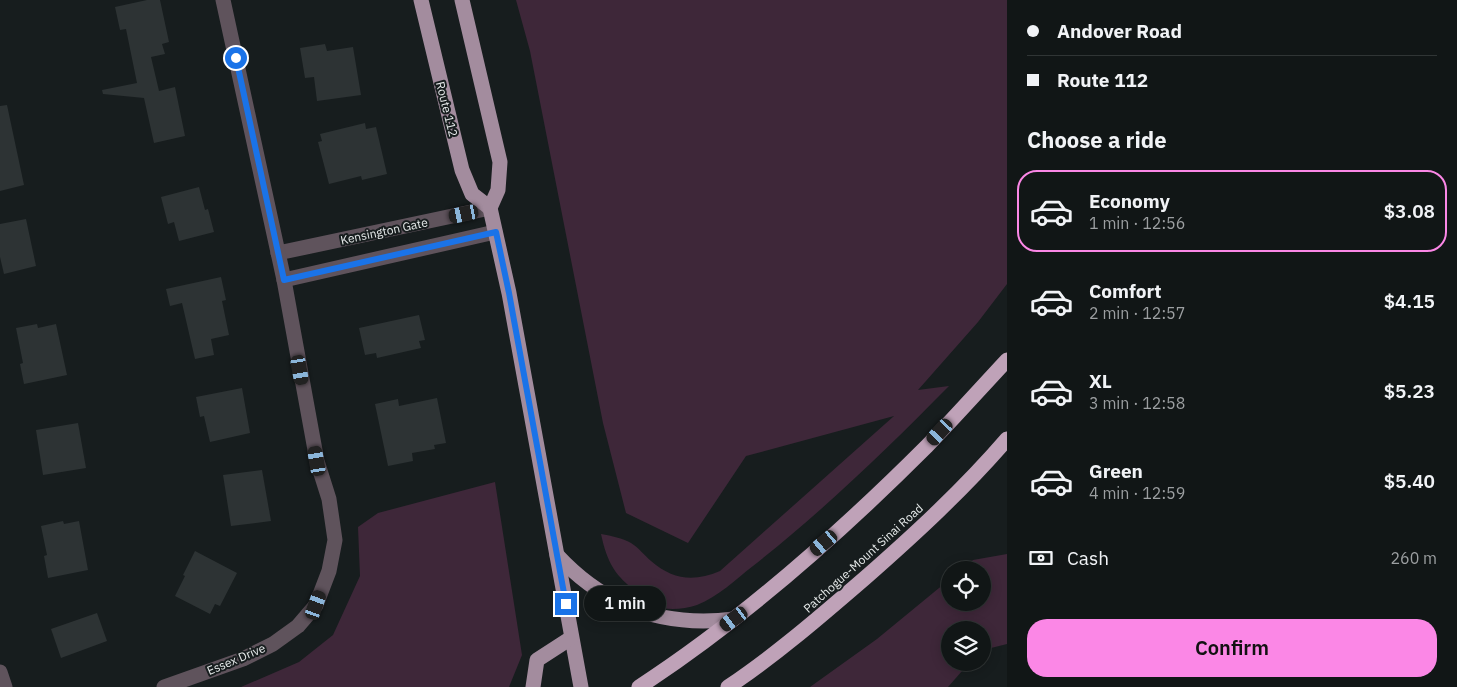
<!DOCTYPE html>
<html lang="en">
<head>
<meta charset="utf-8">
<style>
  :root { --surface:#111616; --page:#1e2323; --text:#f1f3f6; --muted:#9c9fa1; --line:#303535; --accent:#fb87e6 }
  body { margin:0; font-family:"IBM Plex Sans",sans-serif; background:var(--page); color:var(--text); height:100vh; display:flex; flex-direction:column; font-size:19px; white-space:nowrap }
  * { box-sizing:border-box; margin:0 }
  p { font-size:16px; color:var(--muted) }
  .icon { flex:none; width:28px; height:28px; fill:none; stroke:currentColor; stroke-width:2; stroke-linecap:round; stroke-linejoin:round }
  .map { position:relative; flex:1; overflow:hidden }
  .side { display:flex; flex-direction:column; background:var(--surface); width:450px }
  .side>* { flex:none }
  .guide { display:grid; align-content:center; height:110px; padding:0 20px; background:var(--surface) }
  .tools { position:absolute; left:941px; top:561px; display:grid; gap:10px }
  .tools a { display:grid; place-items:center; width:50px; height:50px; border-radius:50%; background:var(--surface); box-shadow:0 2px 12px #0003,0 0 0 1px var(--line); font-size:25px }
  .end { position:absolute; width:22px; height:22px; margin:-11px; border:6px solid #1a73e8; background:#fff; box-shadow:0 0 0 2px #fff }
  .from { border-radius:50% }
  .bubble { position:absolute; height:35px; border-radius:18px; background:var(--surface); box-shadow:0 2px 12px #0003,0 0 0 1px var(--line); font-size:16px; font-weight:600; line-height:35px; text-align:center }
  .car { position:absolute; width:15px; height:30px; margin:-15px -8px; border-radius:6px; box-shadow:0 0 4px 1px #0007; background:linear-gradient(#222 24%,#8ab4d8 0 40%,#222 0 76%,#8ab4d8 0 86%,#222 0) }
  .guide b { display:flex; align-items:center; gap:18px; height:48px; font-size:19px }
  .guide b+b { border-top:1px solid var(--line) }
  .guide i { width:12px; height:12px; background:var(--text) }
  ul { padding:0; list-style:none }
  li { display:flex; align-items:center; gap:15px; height:82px; margin:0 10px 8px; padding:0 10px; border:2px solid transparent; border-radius:20px }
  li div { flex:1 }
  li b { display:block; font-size:19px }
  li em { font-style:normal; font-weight:600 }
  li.selected { border-color:var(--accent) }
  li>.icon { width:45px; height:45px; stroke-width:1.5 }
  h2 { padding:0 20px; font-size:22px; line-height:60px }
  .pay { display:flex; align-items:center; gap:12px; height:55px; padding:0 20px; font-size:19px }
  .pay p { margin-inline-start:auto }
  .button { display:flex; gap:10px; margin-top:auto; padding:10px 20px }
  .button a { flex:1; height:58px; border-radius:20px; background:var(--accent); color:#111; font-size:20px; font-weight:600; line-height:58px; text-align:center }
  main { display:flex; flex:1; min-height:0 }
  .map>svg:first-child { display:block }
  .green { fill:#3e2739 }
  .building { fill:#2d3334 }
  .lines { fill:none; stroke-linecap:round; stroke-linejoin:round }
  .street { stroke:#5f535c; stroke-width:15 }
  .primary { stroke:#a38c9e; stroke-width:15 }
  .highway { stroke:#bfa2b8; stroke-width:15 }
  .route { stroke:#1a73e8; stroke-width:6 }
  .labels { text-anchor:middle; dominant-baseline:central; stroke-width:4; stroke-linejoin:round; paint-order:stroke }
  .street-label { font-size:12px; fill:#e7ebeb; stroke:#171d1e }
</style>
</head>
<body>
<main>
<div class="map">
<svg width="1007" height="687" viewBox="0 0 1007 687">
  <rect width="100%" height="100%" fill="#171d1e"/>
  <g class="green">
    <path d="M 516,0 L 1007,0 L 1007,284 L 978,322 L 918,390 L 949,386 C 887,449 823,511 753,566 C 736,579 718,597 697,605 C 676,612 655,609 635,601 L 639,593 C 615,577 607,562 601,534 C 612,536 622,538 631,543 C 639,548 644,555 651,561 C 673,580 694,582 720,571 L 894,416 L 746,456 L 688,543 L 626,513 L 603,423 L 530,51 Z"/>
    <polygon points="495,482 522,655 509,687 241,687 299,662 333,635 360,576 358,527 378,513"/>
    <polygon points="1007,554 1007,644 983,650 982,630 950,630 950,662 969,663 948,687 810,687 877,639 950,579 950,602 982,602 982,570 961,570 973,560"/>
  </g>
  <g class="building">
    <polygon points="147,0 160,0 169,42 162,44 165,54 151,57 159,91 175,87 185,136 154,143 144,98 103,94 102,90 137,83 126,29 120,30 115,7"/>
    <polygon points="325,44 327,51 353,47 361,95 317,101 314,77 305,78 300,48"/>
    <polygon points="7,105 24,185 0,191 0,106"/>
    <polygon points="365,123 366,129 376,127 387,174 362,180 361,176 329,184 318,142 322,141 320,134"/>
    <polygon points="199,187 205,210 208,209 214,232 179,241 174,222 168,224 161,197"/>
    <polygon points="26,219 36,266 4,274 0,257 0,224"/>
    <polygon points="221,277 226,300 222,301 229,335 211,339 214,355 195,359 182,303 170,306 166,289"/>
    <polygon points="419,315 425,340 419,341 421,348 377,358 376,353 365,355 359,328"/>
    <polygon points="37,324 38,328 56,324 67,375 24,384 20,364 23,363 16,328"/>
    <polygon points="242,388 250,433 210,442 204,416 200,417 196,397"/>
    <polygon points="437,398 446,443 434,445 435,449 412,453 413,461 388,466 375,404 398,399 399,406"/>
    <polygon points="78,423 86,468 43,475 36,430"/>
    <polygon points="262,470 271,521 231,526 223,475"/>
    <polygon points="63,521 64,524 79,521 88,570 48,578 44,556 47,555 41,526"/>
    <polygon points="195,551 237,573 220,606 215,604 210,614 175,596 185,576 183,575"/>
    <polygon points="97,613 107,641 61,658 51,629"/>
  </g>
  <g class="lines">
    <g class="street">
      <polyline points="278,253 490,208"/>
      <polyline points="284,280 495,232"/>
      <polyline points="0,672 5,687"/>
      <polyline points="164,687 243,659 273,644 298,626 316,605 329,571 335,540 329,499 317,461 284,280 223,0"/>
    </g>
    <g class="primary">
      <polyline points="421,0 462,170 472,194 490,208"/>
      <polyline points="462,0 500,162 498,190 490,208 509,293 581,687"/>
      <path d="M 557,555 C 605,607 664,628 734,619"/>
      <polyline points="533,687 537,660 571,638"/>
    </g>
    <g class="highway">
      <path d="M 639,687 C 742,620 840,533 927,446 C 954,418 980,389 1007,360"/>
      <path d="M 728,687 C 777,654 821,616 865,578 C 915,534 964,489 1007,439"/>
    </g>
  </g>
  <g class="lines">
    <polyline class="route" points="236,58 284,280 496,232 509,293 566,604"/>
  </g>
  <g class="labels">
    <g class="street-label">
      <text transform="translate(447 109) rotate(76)">Route 112</text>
      <text transform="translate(384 231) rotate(-12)">Kensington Gate</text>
      <text transform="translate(863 558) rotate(-42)">Patchogue-Mount Sinai Road</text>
      <text transform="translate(236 659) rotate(-23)">Essex Drive</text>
    </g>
  </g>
</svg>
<div class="tools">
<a><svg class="icon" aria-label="locate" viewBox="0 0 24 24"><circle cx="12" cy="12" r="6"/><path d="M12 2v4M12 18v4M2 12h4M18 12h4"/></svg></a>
<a><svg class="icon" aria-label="layers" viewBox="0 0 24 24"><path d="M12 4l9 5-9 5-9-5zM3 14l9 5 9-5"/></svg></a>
</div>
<i class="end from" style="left:236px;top:58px"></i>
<i class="end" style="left:566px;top:604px"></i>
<div class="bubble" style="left:584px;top:586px;width:82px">1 min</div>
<i class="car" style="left:464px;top:214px;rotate:258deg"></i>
<i class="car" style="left:300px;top:370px;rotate:170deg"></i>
<i class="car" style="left:940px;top:432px;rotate:223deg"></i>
<i class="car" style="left:317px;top:461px;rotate:350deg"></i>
<i class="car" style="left:824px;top:543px;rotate:230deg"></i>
<i class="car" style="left:316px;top:605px;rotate:20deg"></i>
<i class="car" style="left:734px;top:619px;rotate:234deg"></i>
</div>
<section class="side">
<div class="guide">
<b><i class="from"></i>Andover Road</b>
<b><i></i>Route 112</b>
</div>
<h2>Choose a ride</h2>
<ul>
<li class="selected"><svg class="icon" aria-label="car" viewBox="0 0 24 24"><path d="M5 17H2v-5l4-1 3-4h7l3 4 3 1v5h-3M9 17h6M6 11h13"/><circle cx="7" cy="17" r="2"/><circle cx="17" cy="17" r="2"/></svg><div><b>Economy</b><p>1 min · 12:56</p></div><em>$3.08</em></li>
<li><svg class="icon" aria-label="car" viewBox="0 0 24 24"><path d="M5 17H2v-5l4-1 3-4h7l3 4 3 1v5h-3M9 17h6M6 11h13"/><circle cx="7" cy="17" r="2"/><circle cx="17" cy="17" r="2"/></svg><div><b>Comfort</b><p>2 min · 12:57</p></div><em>$4.15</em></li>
<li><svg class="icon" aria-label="car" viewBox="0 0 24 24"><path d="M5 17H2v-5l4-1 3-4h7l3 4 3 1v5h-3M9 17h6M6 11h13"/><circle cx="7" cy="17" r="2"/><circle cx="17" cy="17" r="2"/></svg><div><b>XL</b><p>3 min · 12:58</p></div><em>$5.23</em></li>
<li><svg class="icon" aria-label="car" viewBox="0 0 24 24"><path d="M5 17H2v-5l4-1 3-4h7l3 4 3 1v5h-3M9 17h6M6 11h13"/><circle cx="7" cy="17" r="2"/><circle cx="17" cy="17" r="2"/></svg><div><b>Green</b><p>4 min · 12:59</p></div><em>$5.40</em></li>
</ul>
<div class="pay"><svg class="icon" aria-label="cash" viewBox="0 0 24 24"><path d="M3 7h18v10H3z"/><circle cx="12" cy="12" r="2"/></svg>Cash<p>260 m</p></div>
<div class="button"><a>Confirm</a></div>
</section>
</main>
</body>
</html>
